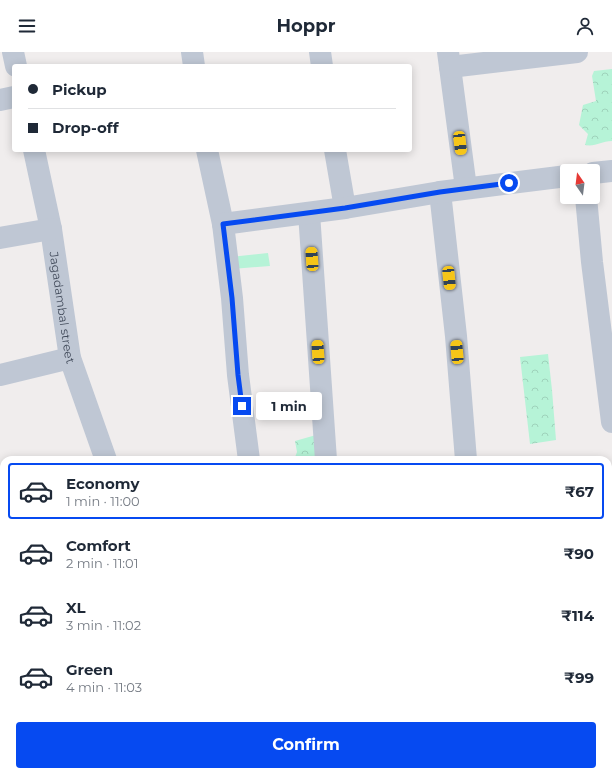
<!DOCTYPE html>
<html lang="en">
<head>
<meta charset="utf-8">
<style>
  :root { --surface:#fff; --page:#f2f2f3; --text:#1f2937; --muted:#747a83; --line:#e0e1e3; --accent:#064af1 }
  body { margin:0; font-family:Montserrat,sans-serif; background:var(--page); color:var(--text); height:100vh; display:flex; flex-direction:column; font-size:15px; white-space:nowrap }
  * { box-sizing:border-box; margin:0 }
  p { font-size:13px; color:var(--muted) }
  .icon { flex:none; width:22px; height:22px; fill:none; stroke:currentColor; stroke-width:2; stroke-linecap:round; stroke-linejoin:round }
  .map { position:relative; flex:1; overflow:hidden }
  .details { position:absolute; left:0px; top:404px; width:612px; height:320px; display:flex; flex-direction:column; background:var(--surface); border-radius:12px 12px 0 0; box-shadow:0 2px 10px #0003 }
  .details>* { flex:none }
  .guide { position:absolute; left:12px; top:12px; width:400px; height:88px; border-radius:4px; box-shadow:0 2px 10px #0003; display:grid; align-content:center; height:88px; padding:0 16px; background:var(--surface) }
  .needle { width:26px; rotate:346deg }
  .controls { position:absolute; left:560px; top:112px; display:grid; gap:8px }
  .controls a { display:grid; place-items:center; width:40px; height:40px; border-radius:4px; background:var(--surface); box-shadow:0 2px 10px #0003; font-size:20px }
  .end { position:absolute; width:18px; height:18px; margin:-9px; border:5px solid #064af1; background:#fff; box-shadow:0 0 0 2px #fff }
  .from { border-radius:50% }
  .bubble { position:absolute; height:28px; border-radius:4px; background:var(--surface); box-shadow:0 2px 10px #0003; font-size:13px; font-weight:700; line-height:28px; text-align:center }
  .car { position:absolute; width:12px; height:24px; margin:-12px -6px; border-radius:5px; box-shadow:0 0 3px 1px #0007; background:linear-gradient(#f5c518 24%,#345 0 40%,#f5c518 0 76%,#345 0 86%,#f5c518 0) }
  .guide b { display:flex; align-items:center; gap:14px; height:38px; font-size:15px }
  .guide b+b { border-top:1px solid var(--line) }
  .guide i { width:10px; height:10px; background:var(--text) }
  ul { padding:7px 0 0; list-style:none }
  li { display:flex; align-items:center; gap:12px; height:56px; margin:0 8px 6px; padding:0 8px; border:2px solid transparent; border-radius:4px }
  li div { flex:1 }
  li b { display:block; font-size:15px }
  li em { font-style:normal; font-weight:700 }
  li.active { border-color:var(--accent) }
  li>.icon { width:36px; height:36px; stroke-width:1.5 }
  .action { display:flex; gap:8px; margin-top:auto; padding:8px 16px }
  .action a { flex:1; height:46px; border-radius:4px; background:var(--accent); color:#fff; font-size:16px; font-weight:700; line-height:46px; text-align:center }
  header { display:flex; justify-content:space-between; align-items:center; height:52px; padding:0 16px; background:var(--surface); font-size:18px; font-weight:700 }
  .map>svg:first-child { display:block }
  .green { fill:#b6f3d7 }
  .forest { fill:url(#forest-crowns) }
  .lines { fill:none; stroke-linecap:round; stroke-linejoin:round }
  .street { stroke:#bfc7d4; stroke-width:22 }
  .route { stroke:#064af1; stroke-width:5 }
  .labels { text-anchor:middle; dominant-baseline:central; stroke-width:3; stroke-linejoin:round; paint-order:stroke }
  .street-label { font-size:12px; fill:#444d5d; stroke:#fff }
</style>
</head>
<body>
<header><svg class="icon" aria-label="menu" viewBox="0 0 24 24"><path d="M4 6h16M4 12h16M4 18h16"/></svg>Hoppr<svg class="icon" aria-label="person" viewBox="0 0 24 24"><circle cx="12" cy="8" r="4"/><path d="M4 21q1-7 8-7t8 7"/></svg></header>
<div class="map">
<svg width="612" height="724" viewBox="0 0 612 724">
  <defs>
    <pattern id="forest-crowns" width="20" height="18" patternUnits="userSpaceOnUse"><rect width="20" height="18" fill="#b6f3d7"/><path d="M2 6a3 3 0 1 1 6 0M12 15a3 3 0 1 1 6 0" fill="none" stroke="#9ed2bb"/></pattern>
  </defs>
  <rect width="100%" height="100%" fill="#f0eded"/>
  <polygon class="green" points="268,201 270,214 232,217 230,205"/>
  <g class="forest">
    <path d="M 612,17 L 612,89 C 601,89 596,95 585,93 L 588,82 L 579,73 L 583,53 L 596,49 L 592,24 L 594,19 Z"/>
    <polygon points="548,302 552,338 556,388 530,392 520,305"/>
    <polygon points="316,383 319,408 294,408 297,400 295,389"/>
    <polygon points="217,720 267,720 266,724 217,724"/>
  </g>
  <g class="lines">
    <g class="street">
      <polyline points="13,0 16,14"/>
      <polyline points="192,0 194,14"/>
      <polyline points="320,0 322,14"/>
      <polyline points="448,0 466,136"/>
      <polyline points="450,15 577,0"/>
      <polyline points="0,48 14,45"/>
      <path id="s1" d="M 34,98 L 51,177 L 70,306 L 106,408"/>
      <polyline points="207,98 223,172 232,246 238,323 249,408"/>
      <polyline points="335,98 345,156"/>
      <polyline points="593,121 612,119"/>
      <polyline points="440,140 456,284 466,408"/>
      <polyline points="586,145 592,210 612,370"/>
      <polyline points="309,161 326,408"/>
      <polyline points="223,172 345,156 440,140 567,124"/>
      <polyline points="0,186 51,177"/>
      <polyline points="0,323 70,306"/>
      <polyline points="608,430 612,430"/>
      <polyline points="0,602 4,601"/>
      <polyline points="608,609 612,609"/>
      <polyline points="0,716 4,716"/>
      <polyline points="182,720 182,724"/>
      <polyline points="489,724 490,720"/>
    </g>
  </g>
  <g class="lines">
    <polyline class="route" points="242,354 238,323 232,246 223,172 345,156 440,140 509,131"/>
  </g>
  <g class="labels">
    <g class="street-label">
      <text stroke="none"><textPath href="#s1" startOffset="160">Jagadambal street</textPath></text>
    </g>
  </g>
</svg>
<div class="controls">
<a><svg class="needle" viewBox="-14 -14 28 28"><path d="M0-13l5 13h-10z" fill="#e53935"/><path d="M0 13l5-13h-10z" fill="#747a83"/></svg></a>
</div>
<i class="end from" style="left:509px;top:131px"></i>
<i class="end" style="left:242px;top:354px"></i>
<div class="bubble" style="left:256px;top:340px;width:66px">1 min</div>
<i class="car" style="left:460px;top:91px;rotate:173deg"></i>
<i class="car" style="left:312px;top:207px;rotate:356deg"></i>
<i class="car" style="left:449px;top:226px;rotate:174deg"></i>
<i class="car" style="left:318px;top:300px;rotate:356deg"></i>
<i class="car" style="left:457px;top:300px;rotate:355deg"></i>
<div class="guide">
<b><i class="from"></i>Pickup</b>
<b><i></i>Drop-off</b>
</div>
<section class="details">
<ul>
<li class="active"><svg class="icon" aria-label="car" viewBox="0 0 24 24"><path d="M5 17H2v-5l4-1 3-4h7l3 4 3 1v5h-3M9 17h6M6 11h13"/><circle cx="7" cy="17" r="2"/><circle cx="17" cy="17" r="2"/></svg><div><b>Economy</b><p>1 min · 11:00</p></div><em>₹67</em></li>
<li><svg class="icon" aria-label="car" viewBox="0 0 24 24"><path d="M5 17H2v-5l4-1 3-4h7l3 4 3 1v5h-3M9 17h6M6 11h13"/><circle cx="7" cy="17" r="2"/><circle cx="17" cy="17" r="2"/></svg><div><b>Comfort</b><p>2 min · 11:01</p></div><em>₹90</em></li>
<li><svg class="icon" aria-label="car" viewBox="0 0 24 24"><path d="M5 17H2v-5l4-1 3-4h7l3 4 3 1v5h-3M9 17h6M6 11h13"/><circle cx="7" cy="17" r="2"/><circle cx="17" cy="17" r="2"/></svg><div><b>XL</b><p>3 min · 11:02</p></div><em>₹114</em></li>
<li><svg class="icon" aria-label="car" viewBox="0 0 24 24"><path d="M5 17H2v-5l4-1 3-4h7l3 4 3 1v5h-3M9 17h6M6 11h13"/><circle cx="7" cy="17" r="2"/><circle cx="17" cy="17" r="2"/></svg><div><b>Green</b><p>4 min · 11:03</p></div><em>₹99</em></li>
</ul>
<div class="action"><a>Confirm</a></div>
</section>
</div>
</body>
</html>
